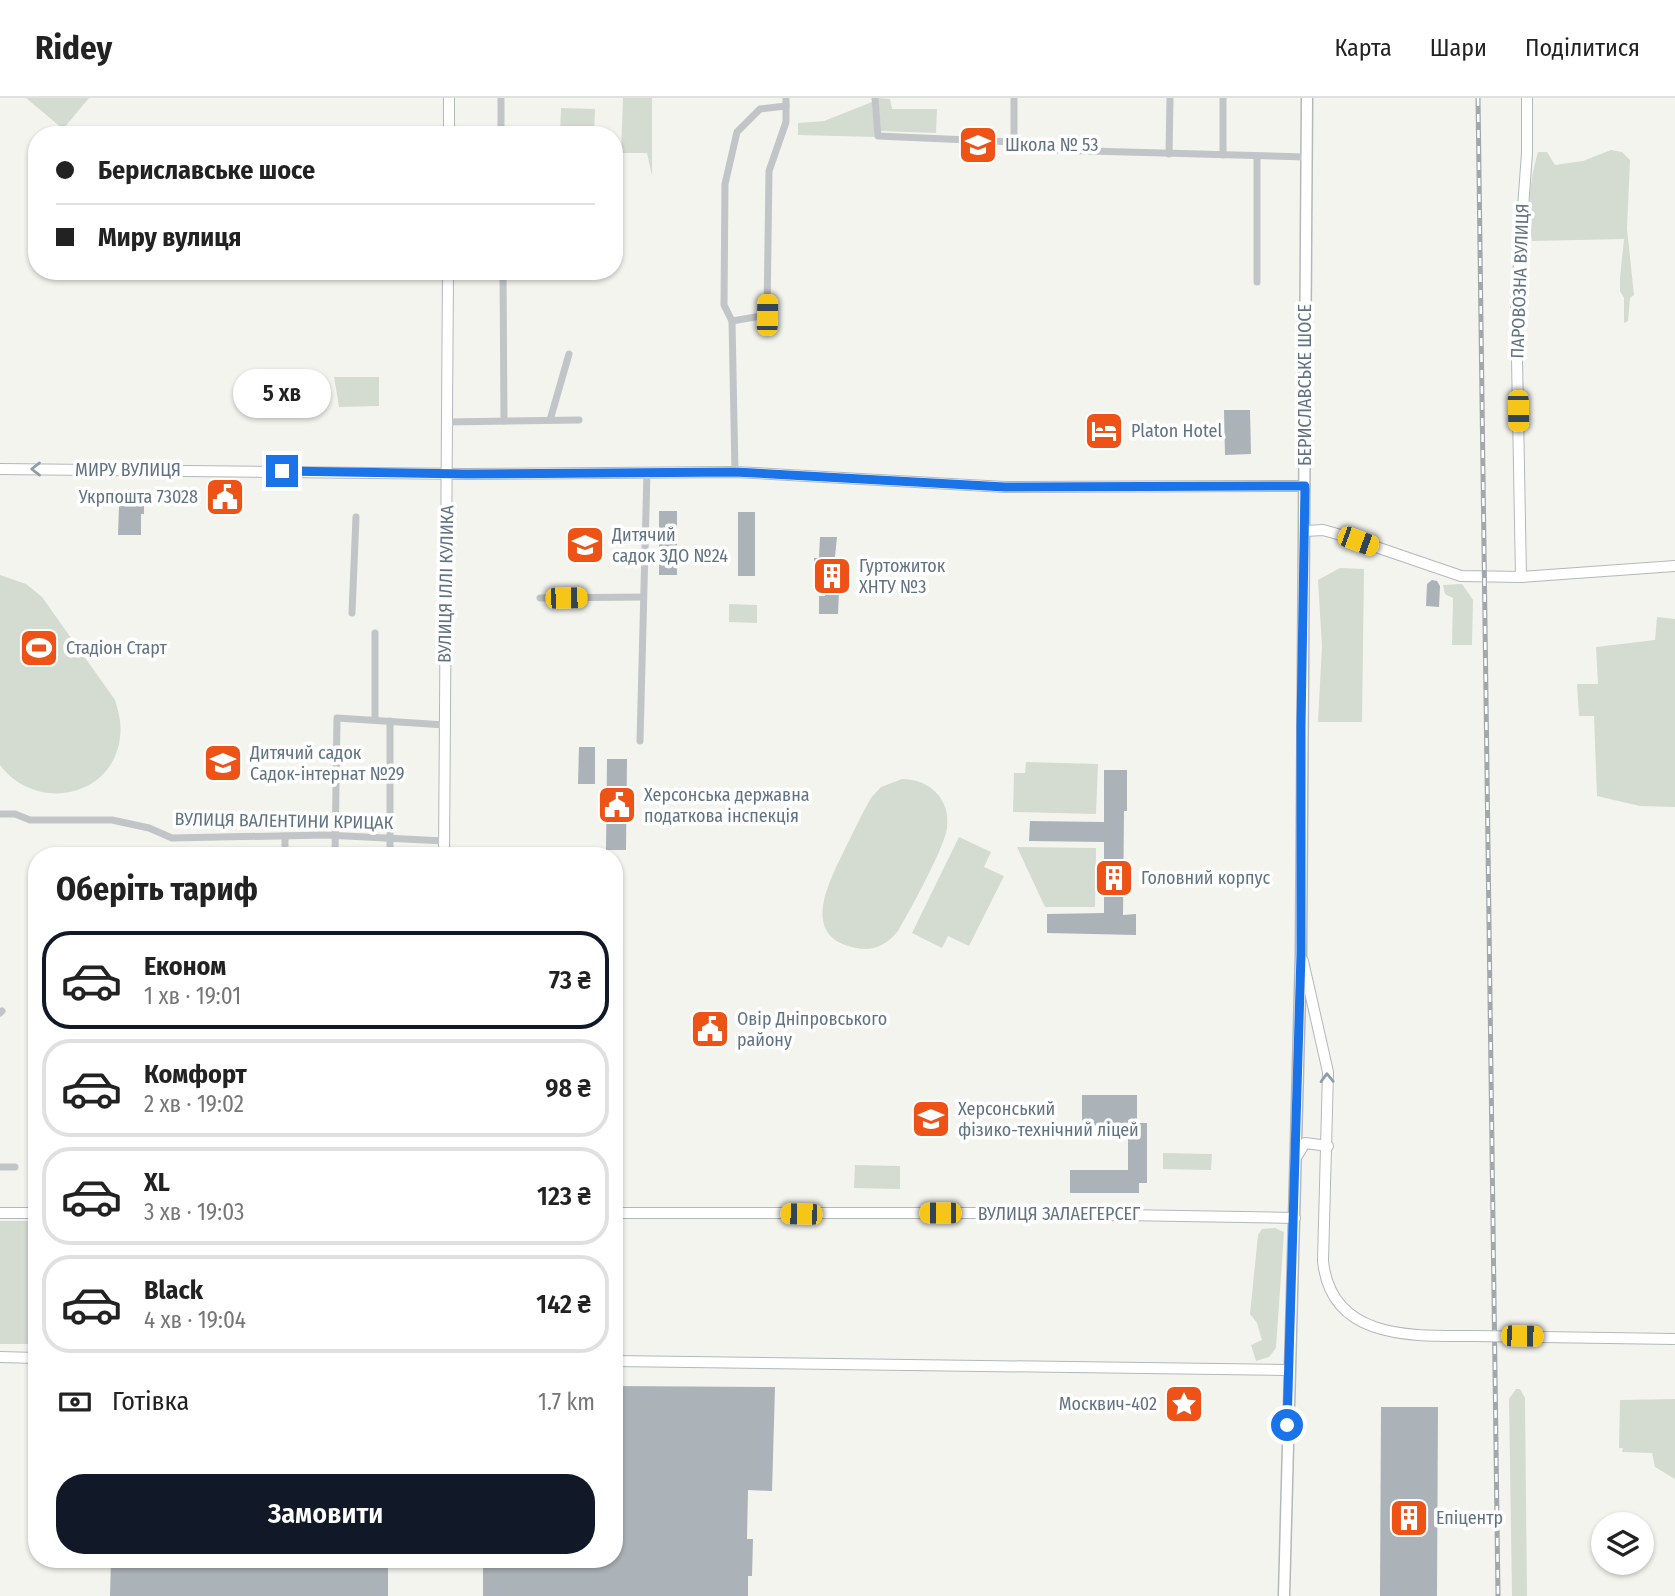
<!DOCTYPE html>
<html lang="uk">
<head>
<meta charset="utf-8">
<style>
  :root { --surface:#fff; --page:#f2f2f2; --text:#222; --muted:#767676; --line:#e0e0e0; --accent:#111827 }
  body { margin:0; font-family:"Fira Sans Condensed",sans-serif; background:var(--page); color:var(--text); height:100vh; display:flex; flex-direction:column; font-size:26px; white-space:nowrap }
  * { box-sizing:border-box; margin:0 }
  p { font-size:23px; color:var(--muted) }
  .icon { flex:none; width:38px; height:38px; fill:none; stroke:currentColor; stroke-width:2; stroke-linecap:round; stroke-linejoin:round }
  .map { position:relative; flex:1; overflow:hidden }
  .details { position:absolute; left:28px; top:749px; width:595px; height:721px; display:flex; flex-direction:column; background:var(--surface); border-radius:28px; box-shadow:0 2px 5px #0004 }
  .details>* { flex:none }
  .top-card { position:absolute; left:28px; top:28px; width:595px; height:154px; border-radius:28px; box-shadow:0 2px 5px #0004; display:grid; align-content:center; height:154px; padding:0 28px; background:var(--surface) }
  .controls { position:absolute; left:1591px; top:1414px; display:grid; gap:14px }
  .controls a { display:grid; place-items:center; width:63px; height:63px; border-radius:50%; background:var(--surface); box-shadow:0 2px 5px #0004; font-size:35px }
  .end { position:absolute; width:32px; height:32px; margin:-16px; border:9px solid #1a73e8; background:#fff; box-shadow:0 0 0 4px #fff }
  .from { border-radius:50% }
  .bubble { position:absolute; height:49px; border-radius:24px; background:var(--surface); box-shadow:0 2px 5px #0004; font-size:23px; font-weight:600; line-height:49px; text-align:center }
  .car { position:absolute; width:21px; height:42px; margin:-21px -10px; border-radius:9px; box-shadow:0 0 5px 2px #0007; background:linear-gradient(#f5c518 24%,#345 0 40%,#f5c518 0 76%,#345 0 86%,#f5c518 0) }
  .top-card b { display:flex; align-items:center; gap:24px; height:66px; font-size:26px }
  .top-card b+b { border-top:2px solid var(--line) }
  .top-card i { width:18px; height:18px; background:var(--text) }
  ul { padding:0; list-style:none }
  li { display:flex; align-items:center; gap:21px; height:98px; margin:0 14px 10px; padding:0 14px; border:4px solid var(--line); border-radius:28px }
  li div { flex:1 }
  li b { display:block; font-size:26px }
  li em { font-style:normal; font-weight:600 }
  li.current { border-color:var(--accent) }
  li>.icon { width:63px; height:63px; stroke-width:1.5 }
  h2 { padding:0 28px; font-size:32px; line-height:84px }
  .pay { display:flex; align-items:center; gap:18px; height:77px; padding:0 28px; font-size:26px }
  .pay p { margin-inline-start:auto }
  .primary-button { display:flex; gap:14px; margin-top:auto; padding:14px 28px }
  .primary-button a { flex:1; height:80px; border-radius:28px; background:var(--accent); color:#fff; font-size:28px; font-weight:600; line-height:80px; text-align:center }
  header { display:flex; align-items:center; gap:42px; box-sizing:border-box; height:98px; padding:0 35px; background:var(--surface); border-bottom:2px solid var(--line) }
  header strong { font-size:33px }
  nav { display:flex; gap:38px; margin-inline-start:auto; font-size:24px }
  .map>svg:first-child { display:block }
  .green { fill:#d4dbd0 }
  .building { fill:#abb2b8 }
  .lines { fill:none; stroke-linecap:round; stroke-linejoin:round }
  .secondary-casing { stroke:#b3b8bd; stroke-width:12 }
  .primary-casing { stroke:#b4b8bc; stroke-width:13 }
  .street { stroke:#c1c5c8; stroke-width:7 }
  .secondary { stroke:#fff; stroke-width:10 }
  .primary { stroke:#fff; stroke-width:10 }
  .rail-casing { stroke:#a1a7ad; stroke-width:5 }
  .rail { stroke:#fff; stroke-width:2.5; stroke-dasharray:8; stroke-linecap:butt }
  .secondary-bridge-casing { stroke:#b3b8bd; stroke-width:12; stroke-linecap:butt }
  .secondary-bridge { stroke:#fff; stroke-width:10 }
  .oneway { stroke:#909ca8 }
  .route { stroke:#1a73e8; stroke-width:9 }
  .labels { text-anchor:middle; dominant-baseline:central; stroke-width:7; stroke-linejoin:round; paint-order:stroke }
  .poi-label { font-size:18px; fill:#617282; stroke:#fff; text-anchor:start }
  .street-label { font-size:18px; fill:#617282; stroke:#fff }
</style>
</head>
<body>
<header>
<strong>Ridey</strong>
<nav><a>Карта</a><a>Шари</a><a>Поділитися</a></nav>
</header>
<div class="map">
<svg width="1675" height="1498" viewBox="0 0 1675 1498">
  <rect width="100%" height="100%" fill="#f4f4ef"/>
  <g class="green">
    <polygon points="26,0 89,0 63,31"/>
    <polygon points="623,0 652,0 652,78 647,55 621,55"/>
    <polygon points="878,0 890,1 892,11 937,11 936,35 881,33"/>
    <polygon points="872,4 875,39 798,37 798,25 824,23"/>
    <polygon points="561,10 595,11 594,37 560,37"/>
    <path d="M 1611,52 L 1622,54 L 1630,62 L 1627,131 L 1634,197 L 1630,200 L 1628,223 L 1624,225 L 1624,200 L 1620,193 L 1620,180 L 1624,141 L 1532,143 C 1526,116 1530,80 1538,54 L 1547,54 L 1555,67 L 1583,63 Z"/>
    <polygon points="334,279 379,279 379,308 339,309"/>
    <polygon points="1340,470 1364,471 1362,624 1318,624 1322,548 1318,482"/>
    <path d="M 0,477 L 26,486 L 42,499 L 115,602 C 119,615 122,627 120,640 C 112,701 35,714 0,667 Z"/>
    <polygon points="1462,486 1473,502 1472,547 1452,547 1453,500 1445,496 1443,487"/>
    <polygon points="729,506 757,507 757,525 729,524"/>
    <polygon points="1657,519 1675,521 1675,709 1640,708 1597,698 1594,618 1579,618 1577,586 1598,586 1596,549 1655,542"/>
    <polygon points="1026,664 1098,666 1096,716 1013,714 1014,675 1025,675"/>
    <path d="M 902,681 C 929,681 951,701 947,730 C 944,751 910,812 898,833 C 888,846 873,854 856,850 C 799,839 829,784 844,753 C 853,735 861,717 871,700 L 881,689 Z"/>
    <polygon points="959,739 991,754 984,769 1004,778 969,848 948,838 942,850 912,835"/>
    <polygon points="1017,749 1096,750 1095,809 1045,809"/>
    <polygon points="1163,1055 1212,1056 1211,1072 1163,1071"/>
    <polygon points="855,1067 900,1068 900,1091 854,1090"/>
    <rect x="0" y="1123" width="37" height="123"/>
    <polygon points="1275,1130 1284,1134 1276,1250 1269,1259 1256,1263 1251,1247 1262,1242 1257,1225 1250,1216 1258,1137 1262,1131"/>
    <polygon points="1516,1291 1520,1291 1525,1300 1527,1498 1512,1498 1509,1301"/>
    <polygon points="1675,1301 1675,1381 1655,1369 1652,1355 1622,1354 1623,1350 1619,1350 1620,1302"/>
  </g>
  <g class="building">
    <polygon points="1224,312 1250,312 1251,356 1225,357"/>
    <polygon points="119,408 144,408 144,416 141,416 141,437 118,437"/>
    <rect x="659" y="413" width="18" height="64"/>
    <rect x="738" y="414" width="17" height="64"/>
    <polygon points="820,439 837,439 833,478 844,478 844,494 839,494 838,516 819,516 819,498 825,498 825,478 814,477 814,460 819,460"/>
    <polygon points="1432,482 1437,483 1440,488 1439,509 1426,508 1427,486"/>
    <polygon points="579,649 595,649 595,686 578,686"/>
    <polygon points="607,661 627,661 626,752 606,752"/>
    <polygon points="1104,672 1127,672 1127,713 1124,713 1123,817 1136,816 1136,837 1047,835 1047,816 1104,815 1104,744 1029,743 1030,723 1104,724"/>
    <polygon points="1082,997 1137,997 1137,1025 1147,1025 1147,1085 1139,1085 1139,1095 1070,1095 1070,1072 1128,1072 1128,1027 1082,1028"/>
    <polygon points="614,1288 775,1289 772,1393 748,1392 747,1441 753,1441 752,1478 748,1478 748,1498 483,1498 483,1461 614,1461"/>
    <polygon points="1381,1309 1438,1309 1437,1498 1380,1498"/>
    <polygon points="111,1461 388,1461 388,1498 110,1498"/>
  </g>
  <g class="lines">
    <g class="secondary-casing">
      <g id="secondary">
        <polyline points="449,37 449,0"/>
        <polyline points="0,371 466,376 735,374 1005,389 1305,388"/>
        <polyline points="1305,433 1323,432 1341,437 1461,478 1521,479 1516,206 1527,55 1527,0"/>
        <polyline points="1521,479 1675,468"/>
        <polyline points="444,758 448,173"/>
        <path d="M 1303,863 L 1328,974 L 1323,1163 C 1331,1242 1412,1238 1472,1238"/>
        <polyline points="1297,1058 1305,1045 1328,1048"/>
        <polyline points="0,1115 37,1115"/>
        <polyline points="614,1115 996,1115 1295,1120"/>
        <polyline points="0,1259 37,1260"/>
        <polyline points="614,1263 1288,1272"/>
      </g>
    </g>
    <g class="primary-casing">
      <polyline id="primary" points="1284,1498 1301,856 1307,0"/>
    </g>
    <g class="street">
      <polyline points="501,0 501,37"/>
      <polyline points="875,0 878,38 1014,44"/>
      <polyline points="1014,0 1014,51 1306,59"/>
      <polyline points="1223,0 1223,57"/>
      <polyline points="1169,56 1170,0"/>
      <polyline points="503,173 504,323"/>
      <polyline points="1257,184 1257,59"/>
      <polyline points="732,223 724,207 725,86 737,34 760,11 786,8"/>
      <polyline points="550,322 569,256"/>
      <polyline points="447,324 579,322"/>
      <polyline points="735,374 732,223 767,217 769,73 786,24 786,0"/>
      <polyline points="540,500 643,499"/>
      <polyline points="352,515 356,419"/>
      <polyline points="375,622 375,535"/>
      <polyline points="640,643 647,374"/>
      <polyline points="0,716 15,716 30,722 112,722 149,730 172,740 326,737 444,743"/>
      <polyline points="285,738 285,758"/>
      <polyline points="335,758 337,620 445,627"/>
      <polyline points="390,758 390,623"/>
      <polyline points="0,915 2,913"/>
      <polyline points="0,1069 15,1069"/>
    </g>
    <use href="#secondary" class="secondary"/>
    <use href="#primary" class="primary"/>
    <g class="rail-casing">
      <polyline id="rail" points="1478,0 1498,1498"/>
    </g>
    <use href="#rail" class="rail"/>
    <g class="secondary-bridge-casing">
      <polyline id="secondary-bridge" points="1472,1238 1675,1241"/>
    </g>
    <use href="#secondary-bridge" class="secondary-bridge"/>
  </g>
  <defs><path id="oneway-chevron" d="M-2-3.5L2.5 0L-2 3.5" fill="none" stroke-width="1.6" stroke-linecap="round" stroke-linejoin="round" transform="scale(1.75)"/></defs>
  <g class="oneway">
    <use href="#oneway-chevron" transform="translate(36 371) rotate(-180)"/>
    <use href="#oneway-chevron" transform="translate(1327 980) rotate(-92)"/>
  </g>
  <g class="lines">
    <polyline class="route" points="282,373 467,376 735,374 1005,389 1305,388 1301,628 1301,856 1287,1327"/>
  </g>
  <defs>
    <g id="school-square" transform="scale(2.0125)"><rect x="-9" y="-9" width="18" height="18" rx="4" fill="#ed5316" stroke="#fff"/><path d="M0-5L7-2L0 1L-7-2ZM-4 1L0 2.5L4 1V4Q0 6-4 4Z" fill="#fff"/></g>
    <g id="hotel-square" transform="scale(2.0125)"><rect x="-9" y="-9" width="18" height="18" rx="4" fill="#ed5316" stroke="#fff"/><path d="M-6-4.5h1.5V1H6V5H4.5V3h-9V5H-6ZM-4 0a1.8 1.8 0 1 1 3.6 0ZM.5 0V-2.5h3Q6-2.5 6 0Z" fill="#fff"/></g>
    <g id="civic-square" transform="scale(2.0125)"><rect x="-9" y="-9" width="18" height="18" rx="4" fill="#ed5316" stroke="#fff"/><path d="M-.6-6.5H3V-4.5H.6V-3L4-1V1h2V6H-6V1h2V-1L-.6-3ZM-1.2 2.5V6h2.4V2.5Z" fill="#fff"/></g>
    <g id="building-square" transform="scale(2.0125)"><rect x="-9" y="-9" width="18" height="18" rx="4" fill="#ed5316" stroke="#fff"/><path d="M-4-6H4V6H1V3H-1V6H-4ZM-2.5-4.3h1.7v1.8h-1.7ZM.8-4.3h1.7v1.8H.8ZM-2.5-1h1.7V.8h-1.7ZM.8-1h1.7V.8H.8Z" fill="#fff"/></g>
    <g id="stadium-square" transform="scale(2.0125)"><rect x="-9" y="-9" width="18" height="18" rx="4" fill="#ed5316" stroke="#fff"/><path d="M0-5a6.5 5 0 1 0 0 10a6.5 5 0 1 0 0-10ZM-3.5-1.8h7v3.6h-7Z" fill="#fff"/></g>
    <g id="university-square" transform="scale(2.0125)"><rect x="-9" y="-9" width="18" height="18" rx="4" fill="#ed5316" stroke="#fff"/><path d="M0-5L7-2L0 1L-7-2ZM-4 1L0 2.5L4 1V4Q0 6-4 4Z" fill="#fff"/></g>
    <g id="sight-square" transform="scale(2.0125)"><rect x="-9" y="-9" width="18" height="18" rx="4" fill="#ed5316" stroke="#fff"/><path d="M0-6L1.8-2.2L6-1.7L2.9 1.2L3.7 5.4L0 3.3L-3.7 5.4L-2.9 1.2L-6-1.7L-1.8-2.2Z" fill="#fff"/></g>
  </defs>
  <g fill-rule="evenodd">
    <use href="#school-square" x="978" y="47"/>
    <use href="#hotel-square" x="1104" y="333"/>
    <use href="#civic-square" x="225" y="399"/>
    <use href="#school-square" x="585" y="447"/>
    <use href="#building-square" x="832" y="478"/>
    <use href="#stadium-square" x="39" y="550"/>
    <use href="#school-square" x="223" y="665"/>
    <use href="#civic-square" x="617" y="707"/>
    <use href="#building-square" x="1114" y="780"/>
    <use href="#civic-square" x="710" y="931"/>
    <use href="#university-square" x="931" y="1021"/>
    <use href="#sight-square" x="1184" y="1306"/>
    <use href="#building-square" x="1409" y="1420"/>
  </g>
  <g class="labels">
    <g class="poi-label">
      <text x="1005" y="47">Школа № 53</text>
      <text x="1131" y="333">Platon Hotel</text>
      <text x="198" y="399" text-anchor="end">Укрпошта 73028</text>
      <text x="612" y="437">Дитячий<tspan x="612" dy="21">садок ЗДО №24</tspan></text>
      <text x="859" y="468">Гуртожиток<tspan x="859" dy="21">ХНТУ №3</tspan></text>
      <text x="66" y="550">Стадіон Старт</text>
      <text x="250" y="655">Дитячий садок<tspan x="250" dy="21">Садок-інтернат №29</tspan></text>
      <text x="644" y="697">Херсонська державна<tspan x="644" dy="21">податкова інспекція</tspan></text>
      <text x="1141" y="780">Головний корпус</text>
      <text x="737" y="921">Овір Дніпровського<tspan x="737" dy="21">району</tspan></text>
      <text x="958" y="1011">Херсонський<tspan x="958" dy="21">фізико-технічний ліцей</tspan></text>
      <text x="1157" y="1306" text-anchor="end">Москвич-402</text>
      <text x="1436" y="1420">Епіцентр</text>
    </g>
    <g class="street-label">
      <text transform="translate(1520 183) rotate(-88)">ПАРОВОЗНА ВУЛИЦЯ</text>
      <text transform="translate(1305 287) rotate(-90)">БЕРИСЛАВСЬКЕ ШОСЕ</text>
      <text x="128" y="372">МИРУ ВУЛИЦЯ</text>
      <text transform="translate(446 486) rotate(-89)">ВУЛИЦЯ ІЛЛІ КУЛИКА</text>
      <text transform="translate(284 723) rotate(1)">ВУЛИЦЯ ВАЛЕНТИНИ КРИЦАК</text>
      <text x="1059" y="1116">ВУЛИЦЯ ЗАЛАЕГЕРСЕГ</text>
    </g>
  </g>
</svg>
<div class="controls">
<a><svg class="icon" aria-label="layers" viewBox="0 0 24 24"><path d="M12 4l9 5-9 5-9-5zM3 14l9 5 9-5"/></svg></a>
</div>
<i class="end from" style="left:1287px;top:1327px"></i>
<i class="end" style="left:282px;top:373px"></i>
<div class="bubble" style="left:233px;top:271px;width:98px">5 хв</div>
<i class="car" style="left:767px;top:217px;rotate:1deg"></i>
<i class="car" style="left:1518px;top:313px;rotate:179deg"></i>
<i class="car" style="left:1358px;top:443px;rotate:110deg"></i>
<i class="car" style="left:566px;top:500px;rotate:89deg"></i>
<i class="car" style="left:940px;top:1115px;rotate:270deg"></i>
<i class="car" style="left:801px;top:1116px;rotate:271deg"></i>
<i class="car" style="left:1522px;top:1238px;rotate:91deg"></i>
<div class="top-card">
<b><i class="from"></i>Бериславське шосе</b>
<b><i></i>Миру вулиця</b>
</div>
<section class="details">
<h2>Оберіть тариф</h2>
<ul>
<li class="current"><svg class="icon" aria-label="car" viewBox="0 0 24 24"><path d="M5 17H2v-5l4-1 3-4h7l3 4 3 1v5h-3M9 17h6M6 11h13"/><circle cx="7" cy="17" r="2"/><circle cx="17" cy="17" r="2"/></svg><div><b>Економ</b><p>1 хв · 19:01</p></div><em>73 ₴</em></li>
<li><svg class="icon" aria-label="car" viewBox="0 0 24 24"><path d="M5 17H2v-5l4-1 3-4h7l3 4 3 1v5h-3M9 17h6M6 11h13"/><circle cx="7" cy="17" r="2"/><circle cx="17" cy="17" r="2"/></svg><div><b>Комфорт</b><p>2 хв · 19:02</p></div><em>98 ₴</em></li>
<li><svg class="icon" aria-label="car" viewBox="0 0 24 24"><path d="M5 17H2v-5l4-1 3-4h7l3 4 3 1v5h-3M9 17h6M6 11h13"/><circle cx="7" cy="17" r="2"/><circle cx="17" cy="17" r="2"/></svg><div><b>XL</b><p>3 хв · 19:03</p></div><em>123 ₴</em></li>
<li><svg class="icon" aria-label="car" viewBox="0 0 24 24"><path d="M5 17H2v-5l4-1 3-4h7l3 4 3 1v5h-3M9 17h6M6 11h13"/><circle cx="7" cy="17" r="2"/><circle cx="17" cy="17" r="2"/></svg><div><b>Black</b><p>4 хв · 19:04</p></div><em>142 ₴</em></li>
</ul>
<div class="pay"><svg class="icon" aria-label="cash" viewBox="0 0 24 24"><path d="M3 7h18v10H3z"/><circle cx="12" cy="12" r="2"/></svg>Готівка<p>1.7 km</p></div>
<div class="primary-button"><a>Замовити</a></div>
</section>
</div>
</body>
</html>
